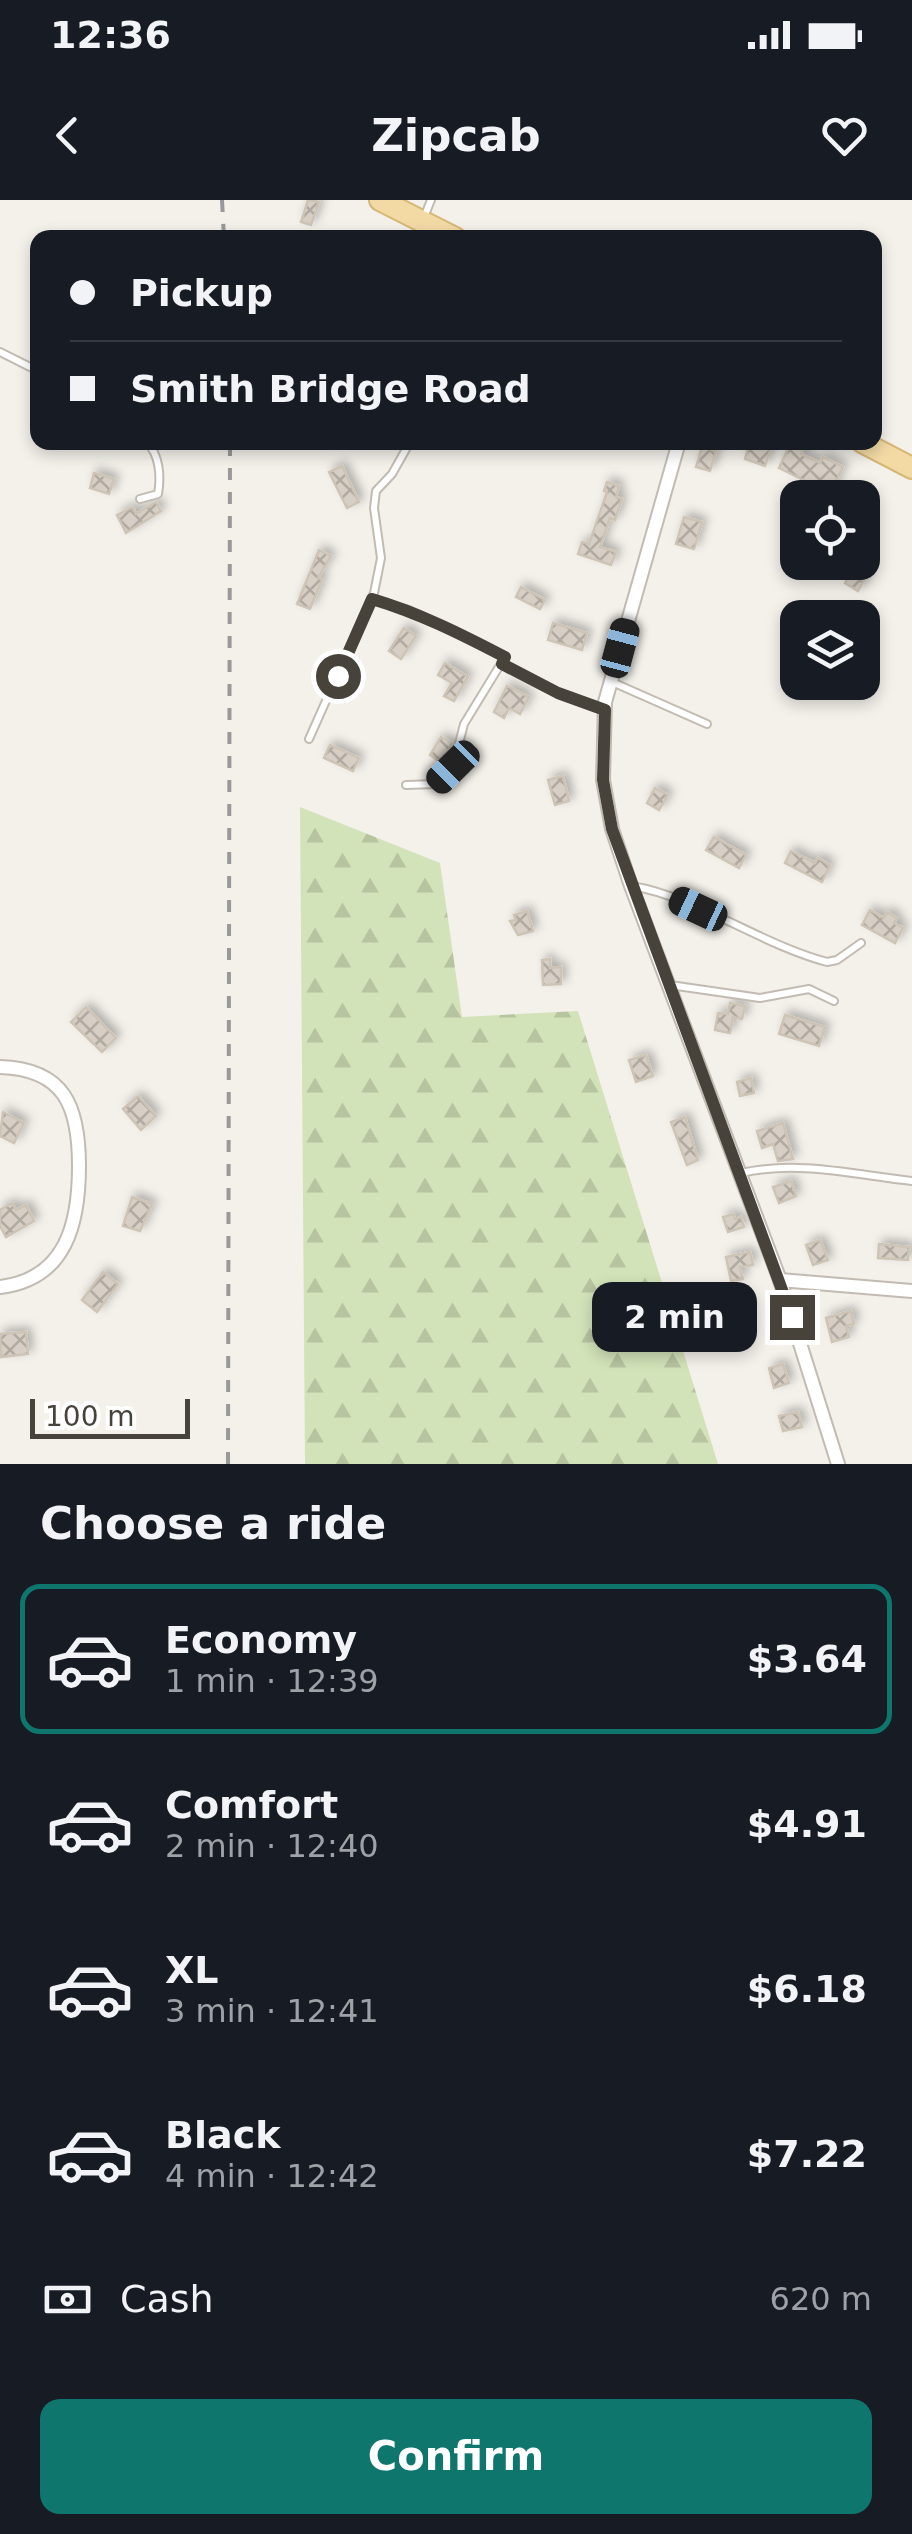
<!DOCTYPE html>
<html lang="en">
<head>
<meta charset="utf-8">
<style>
  :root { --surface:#171b24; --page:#242831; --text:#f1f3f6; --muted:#9ea1a6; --line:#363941; --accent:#0f766e }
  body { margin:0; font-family:"DejaVu Sans",sans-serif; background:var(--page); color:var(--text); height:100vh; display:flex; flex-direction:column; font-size:38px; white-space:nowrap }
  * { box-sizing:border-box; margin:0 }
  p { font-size:32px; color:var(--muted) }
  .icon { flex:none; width:55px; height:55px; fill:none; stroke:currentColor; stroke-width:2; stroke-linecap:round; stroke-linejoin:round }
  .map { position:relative; height:1264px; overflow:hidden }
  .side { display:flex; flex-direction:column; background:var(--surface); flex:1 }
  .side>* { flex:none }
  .guide { position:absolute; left:30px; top:30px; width:852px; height:220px; border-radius:20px; box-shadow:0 5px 15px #0003; display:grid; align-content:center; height:220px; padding:0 40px; background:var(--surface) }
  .buttons { position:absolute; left:780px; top:280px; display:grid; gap:20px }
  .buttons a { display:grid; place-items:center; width:100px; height:100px; border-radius:20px; background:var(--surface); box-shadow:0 5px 15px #0003; font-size:50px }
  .scale { position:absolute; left:30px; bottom:25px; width:160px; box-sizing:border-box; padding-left:10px; border:5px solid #47423a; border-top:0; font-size:28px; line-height:35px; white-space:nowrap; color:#47423a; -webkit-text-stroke:8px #fff; paint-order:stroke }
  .end { position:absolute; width:45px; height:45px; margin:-22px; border:12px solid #47423a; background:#fff; box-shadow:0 0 0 5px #fff }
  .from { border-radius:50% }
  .bubble { position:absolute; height:70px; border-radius:20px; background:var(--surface); box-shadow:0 5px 15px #0003; font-size:32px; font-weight:600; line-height:70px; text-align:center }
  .car { position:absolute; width:30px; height:60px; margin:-30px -15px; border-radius:12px; box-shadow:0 0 8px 2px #0007; background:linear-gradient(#222 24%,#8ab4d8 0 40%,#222 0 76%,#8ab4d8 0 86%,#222 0) }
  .guide b { display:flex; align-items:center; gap:35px; height:95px; font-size:38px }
  .guide b+b { border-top:2px solid var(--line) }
  .guide i { width:25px; height:25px; background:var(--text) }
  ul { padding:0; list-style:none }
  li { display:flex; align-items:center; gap:30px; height:150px; margin:0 20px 15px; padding:0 20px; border:5px solid transparent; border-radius:20px }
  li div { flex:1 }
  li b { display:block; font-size:38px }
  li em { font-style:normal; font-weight:600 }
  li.on { border-color:var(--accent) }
  li>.icon { width:90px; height:90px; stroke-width:1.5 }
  h2 { padding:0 40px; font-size:45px; line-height:120px }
  .pay { display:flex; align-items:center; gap:25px; height:110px; padding:0 40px; font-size:38px }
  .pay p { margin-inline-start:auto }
  .primary-button { display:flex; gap:20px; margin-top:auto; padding:20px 40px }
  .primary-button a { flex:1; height:115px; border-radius:20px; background:var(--accent); color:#fff; font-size:40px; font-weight:600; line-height:115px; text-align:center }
  .status { display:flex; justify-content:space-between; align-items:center; height:70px; padding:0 50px; background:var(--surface); direction:ltr }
  .status svg { height:28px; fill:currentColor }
  header { display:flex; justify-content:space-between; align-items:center; height:130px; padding:0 40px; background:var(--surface); font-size:45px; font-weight:600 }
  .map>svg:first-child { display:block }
  .forest { fill:url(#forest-firs) }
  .building { fill:url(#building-cross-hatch); stroke:#cec4b6; stroke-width:2.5; filter:url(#shadow) }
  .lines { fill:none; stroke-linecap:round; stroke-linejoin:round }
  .lane-casing { stroke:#c2bbb2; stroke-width:10 }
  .street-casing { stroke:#c2bbb2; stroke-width:16 }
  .primary-casing { stroke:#d7b776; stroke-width:24 }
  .lane { stroke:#fff; stroke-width:6 }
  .street { stroke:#fff; stroke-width:12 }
  .primary { stroke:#f3daa5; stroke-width:20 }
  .rail { stroke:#999; stroke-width:4; stroke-dasharray:12 12; stroke-linecap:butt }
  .route { stroke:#47423a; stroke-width:12 }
</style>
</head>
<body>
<div class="status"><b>12:36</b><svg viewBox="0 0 49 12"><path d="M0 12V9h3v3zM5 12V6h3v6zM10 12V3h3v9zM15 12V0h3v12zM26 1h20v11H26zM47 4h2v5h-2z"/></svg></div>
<header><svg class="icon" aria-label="back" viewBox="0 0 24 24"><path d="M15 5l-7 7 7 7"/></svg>Zipcab<svg class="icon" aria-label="heart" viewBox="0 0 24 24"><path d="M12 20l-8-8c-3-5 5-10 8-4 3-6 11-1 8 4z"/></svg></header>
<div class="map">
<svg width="912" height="1264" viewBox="0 0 912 1264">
  <defs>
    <pattern id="forest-firs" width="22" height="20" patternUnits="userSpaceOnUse" patternTransform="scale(2.5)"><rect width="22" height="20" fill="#d2e3b9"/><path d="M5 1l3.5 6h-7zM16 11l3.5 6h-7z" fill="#b6c4a0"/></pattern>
    <pattern id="building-cross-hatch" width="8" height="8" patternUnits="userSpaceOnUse" patternTransform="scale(2.5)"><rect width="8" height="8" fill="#d7cfc5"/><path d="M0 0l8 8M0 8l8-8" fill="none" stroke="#b0aaa1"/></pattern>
    <filter id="shadow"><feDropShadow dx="4.5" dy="-4.5" stdDeviation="5" flood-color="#0004"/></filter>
  </defs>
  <rect width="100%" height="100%" fill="#f4f1eb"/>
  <polygon class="forest" points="300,607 440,663 462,817 578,811 718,1264 305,1264"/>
  <g class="building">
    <polygon points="308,0 319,2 311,25 301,22"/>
    <polygon points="750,242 773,242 765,266 745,259"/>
    <polygon points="791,242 804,247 801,254 820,263 823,257 843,267 830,293 779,268"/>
    <polygon points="702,247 716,251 710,271 696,267"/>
    <polygon points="342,266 359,302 347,308 329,272"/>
    <polygon points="94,273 114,279 109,294 90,288"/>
    <polygon points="607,282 619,286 616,297 622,299 615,320 610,318 600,347 616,352 611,365 578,354 582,342 589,344 607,292 604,291"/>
    <polygon points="156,302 161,311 126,333 117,315 133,307 136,314"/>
    <polygon points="684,317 702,322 694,349 676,344"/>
    <polygon points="319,350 331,356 318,378 322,380 310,409 297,404"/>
    <polygon points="855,367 867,375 858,391 845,383"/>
    <polygon points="521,387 545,400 540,409 516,397"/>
    <polygon points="553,423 587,433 582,450 548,440"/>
    <polygon points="404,428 416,436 401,459 389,451"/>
    <polygon points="445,463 468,477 454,501 444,496 452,483 438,475"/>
    <polygon points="507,486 529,497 520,514 509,508 504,518 494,512"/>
    <polygon points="441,537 452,543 442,563 430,555"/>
    <polygon points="330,545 359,558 353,571 324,558"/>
    <polygon points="563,576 569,601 555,605 548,580"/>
    <polygon points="655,588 668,595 659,610 647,603"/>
    <polygon points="714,637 746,655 739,668 706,650"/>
    <polygon points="791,651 815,663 818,658 830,665 822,682 785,663"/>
    <polygon points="870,710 884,718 887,712 897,718 894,723 903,728 895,743 862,725"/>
    <polygon points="527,711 533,731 518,735 510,721 516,720 514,715"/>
    <polygon points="550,759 550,768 561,767 561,784 543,785 542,760"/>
    <polygon points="730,803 745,806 742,819 733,817 730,833 715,830 718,813 728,814"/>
    <polygon points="86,807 116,838 102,852 71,822"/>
    <polygon points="785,815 825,827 819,846 779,834"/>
    <polygon points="646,855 653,876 636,882 629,860"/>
    <polygon points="751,878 754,893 740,896 737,882"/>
    <polygon points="138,896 156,916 141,930 123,909"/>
    <polygon points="3,912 24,923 14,943 0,936"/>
    <polygon points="685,917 698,960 687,965 671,922"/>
    <polygon points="783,923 793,959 778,961 773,944 762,948 757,931"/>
    <polygon points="791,981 796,996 779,1003 773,987"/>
    <polygon points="132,997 152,1004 140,1031 123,1026"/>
    <polygon points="12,1003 16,1010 26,1005 34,1021 6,1037 0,1026 0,1010"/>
    <polygon points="733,1014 735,1019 741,1017 744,1027 728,1032 723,1017"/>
    <polygon points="820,1040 828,1060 813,1065 806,1045"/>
    <polygon points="879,1044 909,1047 908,1060 878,1058"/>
    <polygon points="750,1052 753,1065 740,1067 743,1079 731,1081 726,1057"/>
    <polygon points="103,1072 118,1084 97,1112 82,1100"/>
    <polygon points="851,1111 854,1124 846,1126 849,1137 832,1142 826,1118"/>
    <polygon points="26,1132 28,1154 1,1157 0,1134"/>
    <polygon points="783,1164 789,1183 774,1188 769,1168"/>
    <polygon points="798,1212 802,1227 783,1231 779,1216"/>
  </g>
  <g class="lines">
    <g class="lane-casing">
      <g id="lane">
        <polyline points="423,20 431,0"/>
        <polyline points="0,152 38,171"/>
        <path d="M 140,299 L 158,294 C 161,277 160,254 146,242"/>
        <polyline points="372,399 409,410 505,457 464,524 453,567 436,584 406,585"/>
        <polyline points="502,464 558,493 603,510"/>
        <polyline points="612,482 707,524"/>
        <polyline points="309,539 374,393 381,358 374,308 376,291 392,274 410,242"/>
        <path d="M 632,686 C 697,697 762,745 827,762 L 837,760 L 861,743"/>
        <polyline points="670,785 760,798 809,789 834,801"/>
        <path d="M 741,973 C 799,960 855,975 912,981"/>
      </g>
    </g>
    <g class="street-casing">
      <g id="street">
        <polyline points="679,242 605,502 603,580 612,629 631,686 780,1080 838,1264"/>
        <path d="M 0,867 C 65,869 79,907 79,966 C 79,1022 67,1079 0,1087"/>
        <polyline points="780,1080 912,1091"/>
      </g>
    </g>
    <g class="primary-casing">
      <g id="primary">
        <polyline points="380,0 455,38"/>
        <polyline points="862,242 912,268"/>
      </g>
    </g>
    <use href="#lane" class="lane"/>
    <use href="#street" class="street"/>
    <use href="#primary" class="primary"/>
    <g class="rail">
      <polyline points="222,0 224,38"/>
      <polyline points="228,1264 230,242"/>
    </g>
  </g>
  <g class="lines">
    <path class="route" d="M 338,476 L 372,399 C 419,413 461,434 505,457 L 502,464 L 558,493 L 605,510 L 603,580 L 612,629 L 792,1117"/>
  </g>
</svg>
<div class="buttons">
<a><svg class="icon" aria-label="locate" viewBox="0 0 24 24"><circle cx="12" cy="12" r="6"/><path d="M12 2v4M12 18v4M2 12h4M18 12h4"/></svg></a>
<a><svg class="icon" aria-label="layers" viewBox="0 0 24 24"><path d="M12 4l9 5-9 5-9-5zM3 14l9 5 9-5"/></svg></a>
</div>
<div class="scale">100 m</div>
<i class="end from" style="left:338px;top:476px"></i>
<i class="end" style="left:792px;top:1117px"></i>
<div class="bubble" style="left:592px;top:1082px;width:165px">2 min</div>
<i class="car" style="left:620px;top:448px;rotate:15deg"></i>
<i class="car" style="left:453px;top:567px;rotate:225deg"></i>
<i class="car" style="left:698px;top:709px;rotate:295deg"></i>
<div class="guide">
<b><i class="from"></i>Pickup</b>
<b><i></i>Smith Bridge Road</b>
</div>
</div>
<section class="side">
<h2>Choose a ride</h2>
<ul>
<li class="on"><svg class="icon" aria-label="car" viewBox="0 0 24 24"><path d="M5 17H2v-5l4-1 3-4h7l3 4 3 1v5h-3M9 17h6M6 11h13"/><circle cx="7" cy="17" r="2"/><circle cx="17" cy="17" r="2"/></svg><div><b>Economy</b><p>1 min · 12:39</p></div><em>$3.64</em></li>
<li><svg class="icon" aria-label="car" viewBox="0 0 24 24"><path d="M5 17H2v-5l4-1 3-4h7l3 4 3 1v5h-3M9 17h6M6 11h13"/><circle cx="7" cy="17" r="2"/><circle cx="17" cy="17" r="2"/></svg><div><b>Comfort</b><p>2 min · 12:40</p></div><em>$4.91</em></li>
<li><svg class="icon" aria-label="car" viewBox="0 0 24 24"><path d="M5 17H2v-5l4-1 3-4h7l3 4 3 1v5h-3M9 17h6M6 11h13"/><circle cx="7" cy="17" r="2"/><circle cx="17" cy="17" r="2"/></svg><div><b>XL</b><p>3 min · 12:41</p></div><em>$6.18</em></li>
<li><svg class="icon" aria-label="car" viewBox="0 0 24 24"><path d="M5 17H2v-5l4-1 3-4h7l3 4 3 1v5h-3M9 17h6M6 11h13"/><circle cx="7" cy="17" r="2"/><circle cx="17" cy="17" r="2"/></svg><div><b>Black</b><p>4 min · 12:42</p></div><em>$7.22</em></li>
</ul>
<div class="pay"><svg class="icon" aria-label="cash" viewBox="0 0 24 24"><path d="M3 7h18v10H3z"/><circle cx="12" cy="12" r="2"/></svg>Cash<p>620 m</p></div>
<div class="primary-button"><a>Confirm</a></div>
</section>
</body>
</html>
